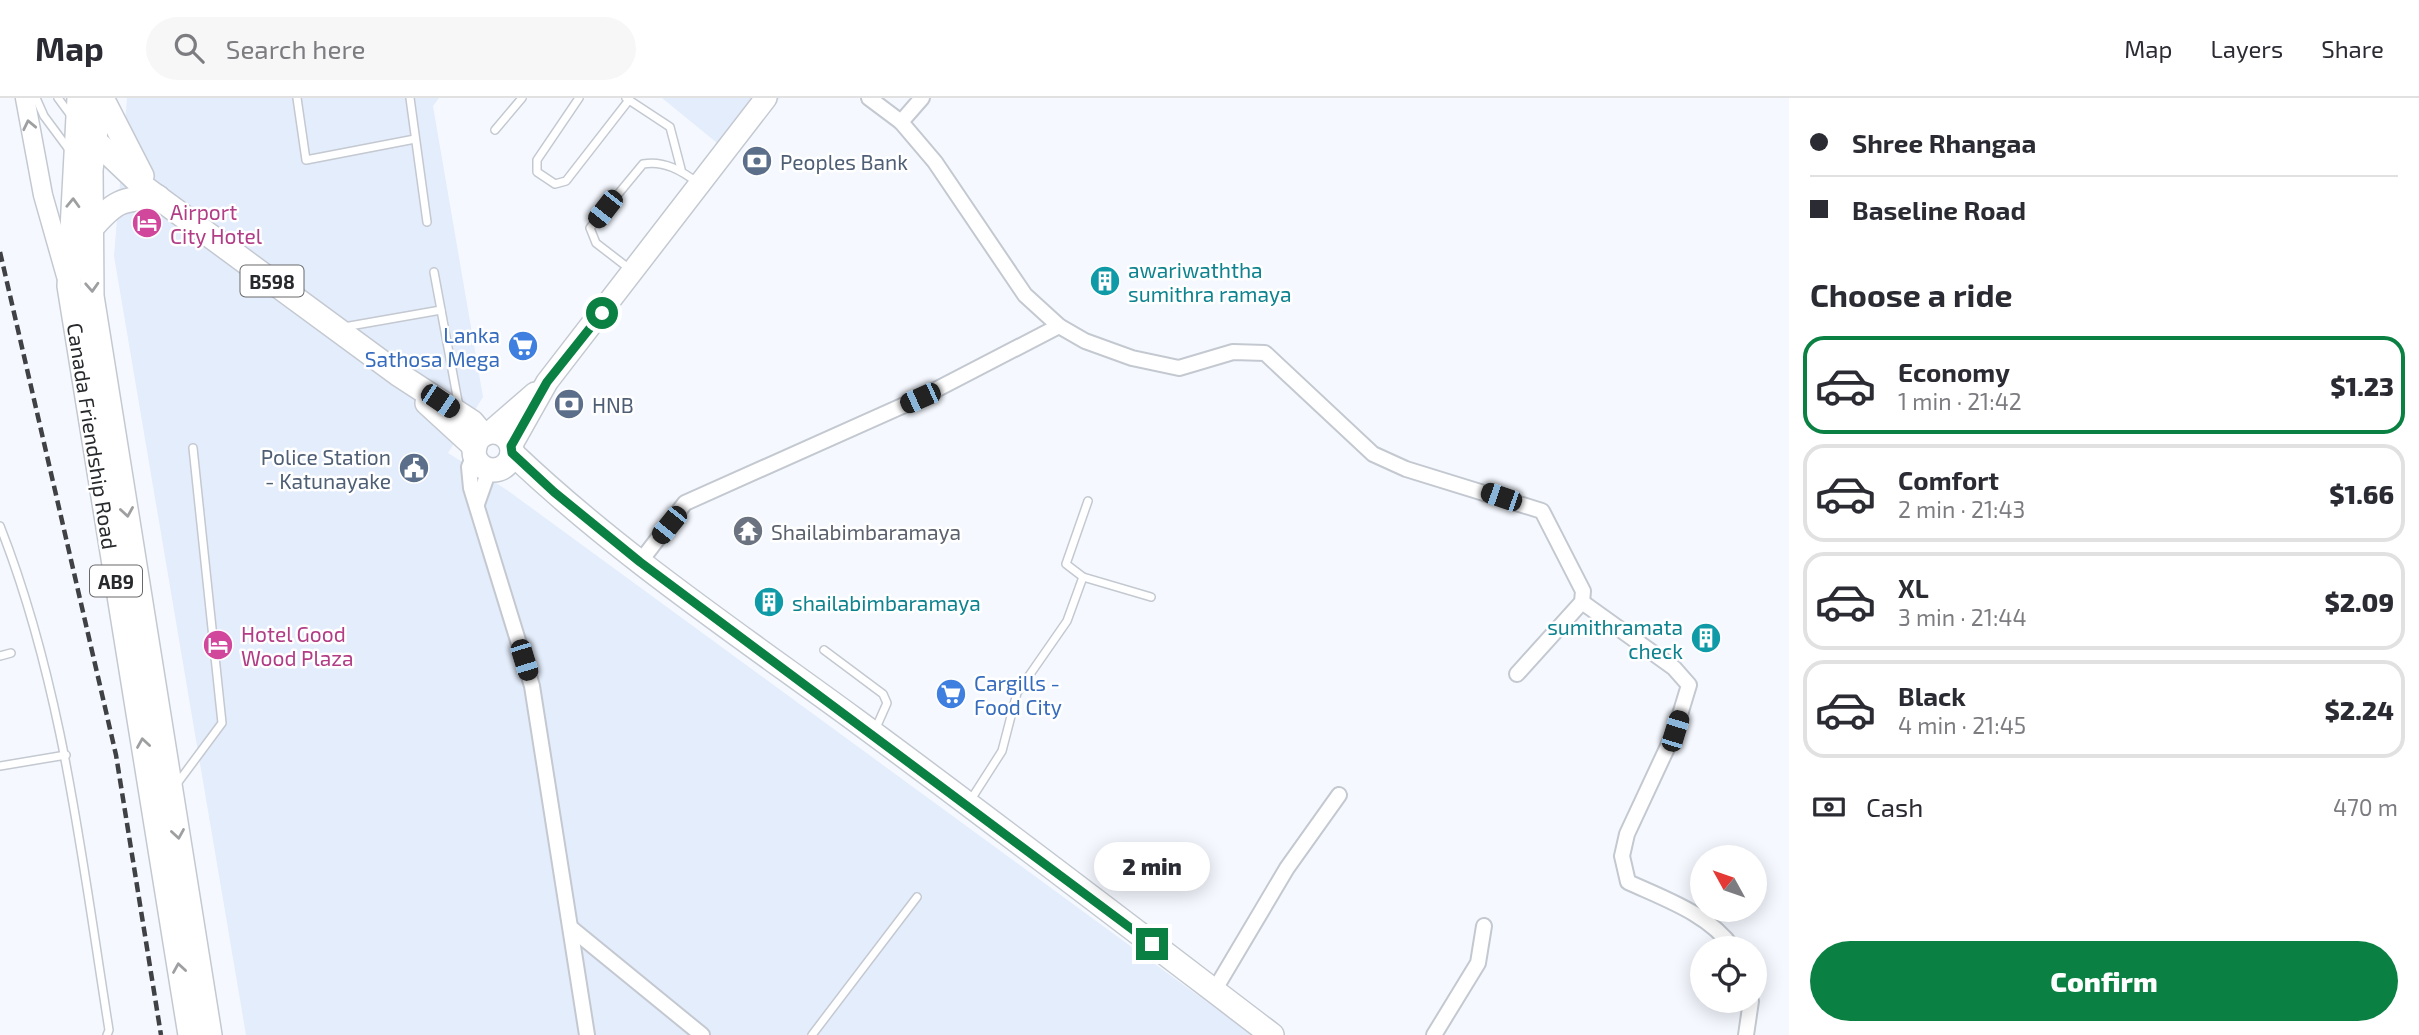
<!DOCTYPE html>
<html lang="en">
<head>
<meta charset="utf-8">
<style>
  :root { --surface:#fff; --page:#f7f7f7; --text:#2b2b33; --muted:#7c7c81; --line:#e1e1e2; --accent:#0b8043 }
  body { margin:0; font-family:"Exo 2",sans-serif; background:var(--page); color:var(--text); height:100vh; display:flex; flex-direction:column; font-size:26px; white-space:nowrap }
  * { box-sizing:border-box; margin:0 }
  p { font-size:23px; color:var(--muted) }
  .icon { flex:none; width:38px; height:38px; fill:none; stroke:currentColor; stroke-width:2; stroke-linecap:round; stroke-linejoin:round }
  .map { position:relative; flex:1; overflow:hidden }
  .side { display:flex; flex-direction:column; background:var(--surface); width:630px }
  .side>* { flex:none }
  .hud { display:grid; align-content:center; height:154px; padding:0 21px; background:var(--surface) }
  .needle { width:46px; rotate:310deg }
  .fabs { position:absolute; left:1690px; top:747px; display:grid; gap:14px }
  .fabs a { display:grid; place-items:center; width:77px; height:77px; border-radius:50%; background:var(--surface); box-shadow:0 4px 18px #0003; font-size:35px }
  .end { position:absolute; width:32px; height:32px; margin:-16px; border:9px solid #0b8043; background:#fff; box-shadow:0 0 0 4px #fff }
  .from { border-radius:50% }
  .bubble { position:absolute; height:49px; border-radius:24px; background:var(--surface); box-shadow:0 4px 18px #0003; font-size:23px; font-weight:800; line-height:49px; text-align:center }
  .car { position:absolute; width:21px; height:42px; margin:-21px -10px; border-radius:9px; box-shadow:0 0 5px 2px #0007; background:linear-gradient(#222 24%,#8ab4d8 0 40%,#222 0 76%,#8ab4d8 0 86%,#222 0) }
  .hud b { display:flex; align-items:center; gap:24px; height:66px; font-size:26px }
  .hud b+b { border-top:2px solid var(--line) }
  .hud i { width:18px; height:18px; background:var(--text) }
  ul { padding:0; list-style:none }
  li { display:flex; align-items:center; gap:21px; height:98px; margin:0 14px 10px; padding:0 7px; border:4px solid var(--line); border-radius:21px }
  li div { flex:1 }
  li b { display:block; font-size:26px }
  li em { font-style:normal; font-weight:800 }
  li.selected { border-color:var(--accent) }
  li>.icon { width:63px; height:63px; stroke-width:1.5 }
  h2 { padding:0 21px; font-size:32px; line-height:84px }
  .pay { display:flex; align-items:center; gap:18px; height:77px; padding:0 21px; font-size:26px }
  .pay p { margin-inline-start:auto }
  .primary-button { display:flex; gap:14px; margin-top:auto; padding:14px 21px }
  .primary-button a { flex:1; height:80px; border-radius:42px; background:var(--accent); color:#fff; font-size:28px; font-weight:800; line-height:80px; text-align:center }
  header { display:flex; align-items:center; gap:42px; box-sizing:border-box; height:98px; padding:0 35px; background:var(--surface); border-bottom:2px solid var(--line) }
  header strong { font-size:33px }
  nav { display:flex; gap:38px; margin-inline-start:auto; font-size:24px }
  .search { width:490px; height:63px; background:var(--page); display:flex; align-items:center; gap:18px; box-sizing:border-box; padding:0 24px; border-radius:38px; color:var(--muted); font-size:26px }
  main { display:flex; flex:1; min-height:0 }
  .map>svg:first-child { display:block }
  .built { fill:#e4edfb }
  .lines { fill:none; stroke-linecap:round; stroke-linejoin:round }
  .service-casing { stroke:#c4c9d1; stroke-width:10 }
  .minor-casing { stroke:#c4c9d1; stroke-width:18 }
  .tertiary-casing { stroke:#c4c9d1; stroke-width:21 }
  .secondary-casing { stroke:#c4c9d1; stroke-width:24 }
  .primary-casing { stroke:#c4c9d1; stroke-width:26 }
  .service { stroke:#fff; stroke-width:7 }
  .minor { stroke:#fff; stroke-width:14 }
  .tertiary { stroke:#fff; stroke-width:18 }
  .secondary { stroke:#fff; stroke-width:21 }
  .primary { stroke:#fff; stroke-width:23 }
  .rail { stroke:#3f4144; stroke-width:4.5; stroke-dasharray:10 5; stroke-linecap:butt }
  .oneway { stroke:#9e9fa0 }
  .route { stroke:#0b8043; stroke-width:9 }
  .labels { text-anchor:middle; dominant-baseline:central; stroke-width:5; stroke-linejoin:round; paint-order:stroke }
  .shield { fill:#fff; stroke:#68696b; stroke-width:2 }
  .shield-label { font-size:19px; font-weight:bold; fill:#27292c }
  .service-label { font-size:21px; fill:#4e5e75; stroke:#fff; text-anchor:start }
  .hotel-label { font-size:21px; fill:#b23c85; stroke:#fff; text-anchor:start }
  .culture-label { font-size:21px; fill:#0d838f; stroke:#fff; text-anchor:start }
  .shop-label { font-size:21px; fill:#366cbe; stroke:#fff; text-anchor:end }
  .street-label { font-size:21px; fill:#27292c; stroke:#fff }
  .worship-label { font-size:21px; fill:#5b616d; stroke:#fff; text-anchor:start }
</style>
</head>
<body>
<header>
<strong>Map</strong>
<div class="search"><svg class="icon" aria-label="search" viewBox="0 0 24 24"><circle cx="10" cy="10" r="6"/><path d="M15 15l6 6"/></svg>Search here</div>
<nav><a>Map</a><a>Layers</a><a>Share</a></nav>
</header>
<main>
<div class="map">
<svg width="1789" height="937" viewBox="0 0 1789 937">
  <rect width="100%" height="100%" fill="#f5f9ff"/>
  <g class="built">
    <polygon points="127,0 439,0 433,8 483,299 448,355 507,392 1252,937 246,937 114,158"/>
    <polygon points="662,0 780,0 733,58"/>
  </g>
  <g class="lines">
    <g class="service-casing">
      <g id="service">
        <polyline points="36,0 44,18 70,53"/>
        <polyline points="58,0 72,19"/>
        <polyline points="297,0 306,62 415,41"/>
        <polyline points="410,0 427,124"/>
        <polyline points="579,0 537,62 537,74 555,86 566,83 629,2"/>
        <polyline points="626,0 670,29 681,71"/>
        <polyline points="495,32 522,0"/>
        <path d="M 631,172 L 596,145 L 590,130 L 643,66 C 664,62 682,73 698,85"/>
        <polyline points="434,174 459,309"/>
        <polyline points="344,229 441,212"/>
        <path d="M 0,428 C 63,588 82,763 109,932 L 107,937"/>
        <polyline points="1083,479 1066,466 1088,403"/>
        <polyline points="824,552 883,596 887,605 875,632"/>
        <polyline points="0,558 11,555"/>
        <polyline points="0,668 66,657"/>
        <polyline points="176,687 222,625 193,350"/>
        <polyline points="970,703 1002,653 1017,595 1067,523 1083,479 1151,499"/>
        <polyline points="812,937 917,799"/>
      </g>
    </g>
    <g class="minor-casing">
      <g id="minor">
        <polyline points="869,0 901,24"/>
        <polyline points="922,0 901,24 935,64 1025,197 1059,228 1085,243 1132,260 1179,270 1233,254 1265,255 1373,356 1406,371 1542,413 1583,493 1582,504 1517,576"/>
        <polyline points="474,357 469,369 471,390 532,588 587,937"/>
        <polyline points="477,406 489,372"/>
        <polyline points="640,464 685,405 920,300 1059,228"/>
        <path d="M 1582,504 L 1674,570 L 1689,587 L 1675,633 L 1627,736 L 1622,758 L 1628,784 C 1665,801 1709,816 1733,850"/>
        <polyline points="571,830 702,937"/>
        <polyline points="1214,893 1287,770 1339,697"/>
        <polyline points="1434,937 1478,865 1484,828"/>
        <polyline points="1746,937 1751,903"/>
      </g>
    </g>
    <g class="tertiary-casing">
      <polyline id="tertiary" points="25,0 43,97 66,178"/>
    </g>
    <g class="secondary-casing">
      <g id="secondary">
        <polyline points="490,334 535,295"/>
        <polyline points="511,348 547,284 766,0"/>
      </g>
    </g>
    <g class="primary-casing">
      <g id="primary">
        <polyline points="79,0 69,188 190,937"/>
        <polyline points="100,0 91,72 92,198 210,937"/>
        <polyline points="102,0 142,78"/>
        <polyline points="88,36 145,90 398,276 472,324 483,337"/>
        <path d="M 90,132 C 115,103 120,101 158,99"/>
        <polyline points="427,305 475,349"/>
        <circle cx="493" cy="353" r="19"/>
        <path d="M 512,355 C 617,455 738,536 854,621 C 995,725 1133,831 1272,937"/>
      </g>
    </g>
    <use href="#service" class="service"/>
    <use href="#minor" class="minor"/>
    <use href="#tertiary" class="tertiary"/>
    <use href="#secondary" class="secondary"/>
    <use href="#primary" class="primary"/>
    <polyline class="rail" points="0,154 116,657 161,937"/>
  </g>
  <defs><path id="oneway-chevron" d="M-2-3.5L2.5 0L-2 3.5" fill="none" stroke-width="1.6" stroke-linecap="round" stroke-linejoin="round" transform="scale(1.75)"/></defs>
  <g class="oneway">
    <use href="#oneway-chevron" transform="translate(29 27) rotate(-102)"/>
    <use href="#oneway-chevron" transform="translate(73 105) rotate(-88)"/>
    <use href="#oneway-chevron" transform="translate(92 189) rotate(87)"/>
    <use href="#oneway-chevron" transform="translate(127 414) rotate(81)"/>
    <use href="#oneway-chevron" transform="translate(143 645) rotate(-99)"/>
    <use href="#oneway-chevron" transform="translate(178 736) rotate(81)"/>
    <use href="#oneway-chevron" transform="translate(179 870) rotate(-99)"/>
  </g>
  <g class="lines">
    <polyline class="route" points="602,215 547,284 511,348 512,355 554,394 640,464 1152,846"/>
  </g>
  <defs>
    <g id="bank-disc" transform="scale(1.575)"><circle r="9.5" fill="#5c6f8a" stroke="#fff"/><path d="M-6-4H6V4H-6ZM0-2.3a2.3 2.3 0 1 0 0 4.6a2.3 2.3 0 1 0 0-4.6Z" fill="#fff"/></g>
    <g id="hotel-disc" transform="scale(1.575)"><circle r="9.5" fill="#d1479c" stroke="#fff"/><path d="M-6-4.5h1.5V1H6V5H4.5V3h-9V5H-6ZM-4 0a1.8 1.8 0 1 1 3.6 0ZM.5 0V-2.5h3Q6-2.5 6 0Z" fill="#fff"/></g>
    <g id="building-disc" transform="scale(1.575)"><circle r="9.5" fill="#0f9aa8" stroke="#fff"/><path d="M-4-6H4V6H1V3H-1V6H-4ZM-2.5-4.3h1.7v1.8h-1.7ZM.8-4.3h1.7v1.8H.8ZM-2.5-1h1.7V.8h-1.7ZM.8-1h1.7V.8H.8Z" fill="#fff"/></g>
    <g id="supermarket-disc" transform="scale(1.575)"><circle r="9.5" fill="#3f7fe0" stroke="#fff"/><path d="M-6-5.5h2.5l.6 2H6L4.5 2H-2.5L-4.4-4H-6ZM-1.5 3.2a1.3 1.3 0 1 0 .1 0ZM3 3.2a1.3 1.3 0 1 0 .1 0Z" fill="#fff"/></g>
    <g id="civic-disc" transform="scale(1.575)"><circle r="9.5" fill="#5c6f8a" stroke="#fff"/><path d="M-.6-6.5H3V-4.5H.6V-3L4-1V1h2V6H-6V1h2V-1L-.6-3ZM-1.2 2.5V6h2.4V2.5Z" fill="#fff"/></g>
    <g id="temple-disc" transform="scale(1.575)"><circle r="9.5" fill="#6b7280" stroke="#fff"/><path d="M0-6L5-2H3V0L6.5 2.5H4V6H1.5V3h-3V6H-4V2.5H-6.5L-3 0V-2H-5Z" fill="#fff"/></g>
  </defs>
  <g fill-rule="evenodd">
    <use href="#bank-disc" x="757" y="63"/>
    <use href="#hotel-disc" x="147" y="125"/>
    <use href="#building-disc" x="1105" y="183"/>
    <use href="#supermarket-disc" x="523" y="248"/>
    <use href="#bank-disc" x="569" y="306"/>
    <use href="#civic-disc" x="414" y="370"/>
    <use href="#temple-disc" x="748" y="433"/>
    <use href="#building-disc" x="769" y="504"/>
    <use href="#building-disc" x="1706" y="540"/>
    <use href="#hotel-disc" x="218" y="547"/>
    <use href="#supermarket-disc" x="951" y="596"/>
  </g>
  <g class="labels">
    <g class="shield">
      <rect x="240.5" y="167.5" width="63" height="31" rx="5"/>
      <rect x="90" y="467.5" width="52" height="31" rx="5"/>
    </g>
    <g class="shield-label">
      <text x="272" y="183">B598</text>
      <text x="116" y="483">AB9</text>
    </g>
    <g class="service-label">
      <text x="780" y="63">Peoples Bank</text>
      <text x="592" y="306">HNB</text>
      <text x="391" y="358" text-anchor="end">Police Station<tspan x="391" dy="24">- Katunayake</tspan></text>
    </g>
    <g class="hotel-label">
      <text x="170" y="113">Airport<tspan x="170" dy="24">City Hotel</tspan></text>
      <text x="241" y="535">Hotel Good<tspan x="241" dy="24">Wood Plaza</tspan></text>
    </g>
    <g class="culture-label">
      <text x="1128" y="171">awariwaththa<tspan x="1128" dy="24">sumithra ramaya</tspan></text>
      <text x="792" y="504">shailabimbaramaya</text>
      <text x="1683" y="528" text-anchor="end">sumithramata<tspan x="1683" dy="24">check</tspan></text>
    </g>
    <g class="shop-label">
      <text x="500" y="236">Lanka<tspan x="500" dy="24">Sathosa Mega</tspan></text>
      <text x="974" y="584" text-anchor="start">Cargills -<tspan x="974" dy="24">Food City</tspan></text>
    </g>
    <g class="street-label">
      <text transform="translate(93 338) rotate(81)">Canada Friendship Road</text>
    </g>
    <g class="worship-label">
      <text x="771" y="433">Shailabimbaramaya</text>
    </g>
  </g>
</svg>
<div class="fabs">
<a><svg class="needle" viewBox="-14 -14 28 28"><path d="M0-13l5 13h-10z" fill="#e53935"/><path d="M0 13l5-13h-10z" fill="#7c7c81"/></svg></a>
<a><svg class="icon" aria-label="locate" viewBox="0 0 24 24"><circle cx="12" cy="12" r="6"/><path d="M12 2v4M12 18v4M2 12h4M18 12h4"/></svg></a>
</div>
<i class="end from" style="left:602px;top:215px"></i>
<i class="end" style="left:1152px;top:846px"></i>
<div class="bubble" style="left:1094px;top:744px;width:116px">2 min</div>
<i class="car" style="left:605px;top:111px;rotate:218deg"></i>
<i class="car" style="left:920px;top:300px;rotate:246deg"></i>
<i class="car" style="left:440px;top:303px;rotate:124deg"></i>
<i class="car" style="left:1501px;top:399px;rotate:289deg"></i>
<i class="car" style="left:669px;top:427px;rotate:219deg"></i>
<i class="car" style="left:524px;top:562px;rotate:163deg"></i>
<i class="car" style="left:1675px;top:633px;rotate:17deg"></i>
</div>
<section class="side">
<div class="hud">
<b><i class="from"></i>Shree Rhangaa</b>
<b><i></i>Baseline Road</b>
</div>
<h2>Choose a ride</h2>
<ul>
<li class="selected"><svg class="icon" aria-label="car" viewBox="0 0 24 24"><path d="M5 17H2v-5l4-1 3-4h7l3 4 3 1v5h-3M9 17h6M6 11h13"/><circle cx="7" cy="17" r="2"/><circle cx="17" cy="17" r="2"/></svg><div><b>Economy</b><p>1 min · 21:42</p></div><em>$1.23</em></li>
<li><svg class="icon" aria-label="car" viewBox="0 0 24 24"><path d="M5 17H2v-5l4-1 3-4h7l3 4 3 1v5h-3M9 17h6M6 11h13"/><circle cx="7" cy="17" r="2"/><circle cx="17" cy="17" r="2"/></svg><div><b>Comfort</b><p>2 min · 21:43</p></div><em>$1.66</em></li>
<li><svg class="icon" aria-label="car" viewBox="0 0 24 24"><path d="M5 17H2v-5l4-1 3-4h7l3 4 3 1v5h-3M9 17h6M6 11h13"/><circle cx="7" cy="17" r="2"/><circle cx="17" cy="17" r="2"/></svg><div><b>XL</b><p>3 min · 21:44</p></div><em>$2.09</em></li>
<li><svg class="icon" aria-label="car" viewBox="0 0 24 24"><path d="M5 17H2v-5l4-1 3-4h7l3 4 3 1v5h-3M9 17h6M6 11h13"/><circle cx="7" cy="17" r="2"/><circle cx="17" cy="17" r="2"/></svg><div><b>Black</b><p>4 min · 21:45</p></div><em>$2.24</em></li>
</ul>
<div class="pay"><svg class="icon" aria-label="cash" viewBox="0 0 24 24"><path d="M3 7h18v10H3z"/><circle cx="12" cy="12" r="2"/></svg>Cash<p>470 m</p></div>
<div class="primary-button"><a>Confirm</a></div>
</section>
</main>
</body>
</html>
